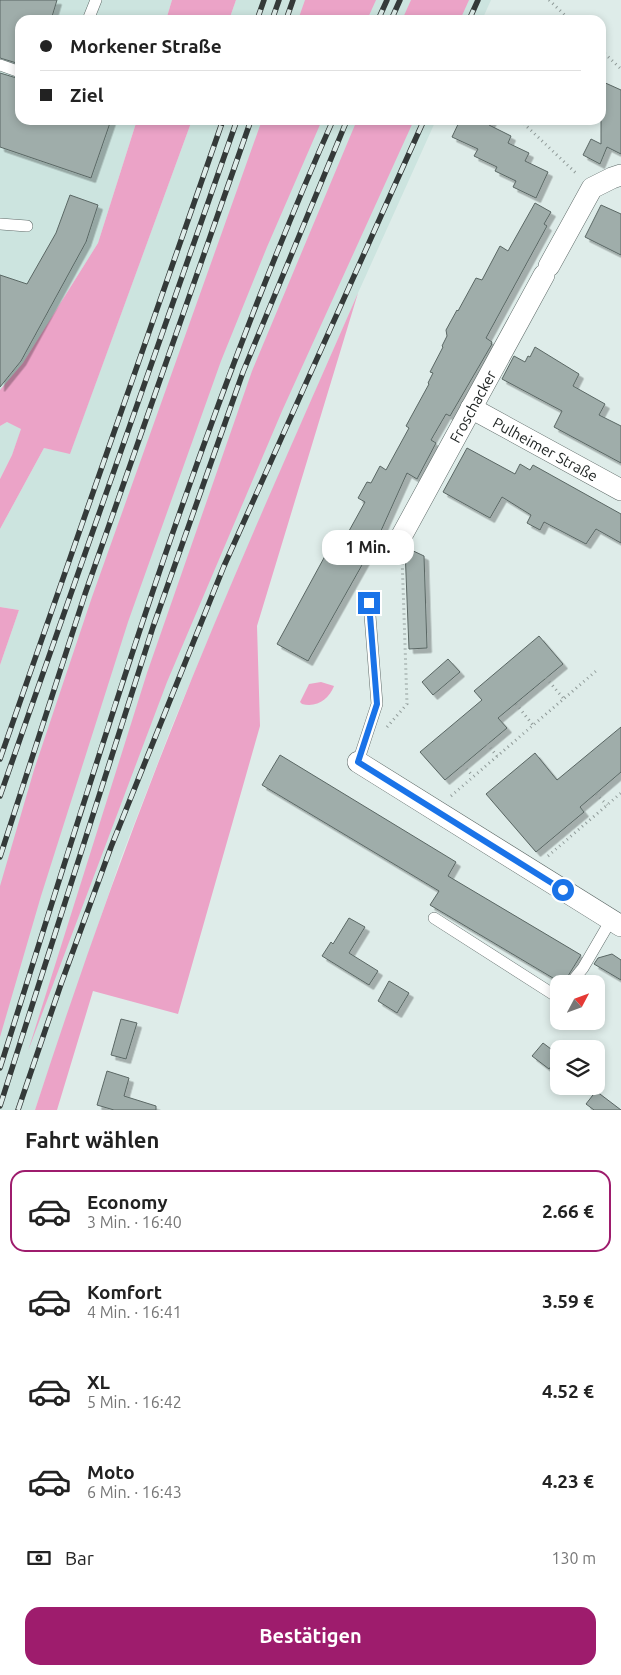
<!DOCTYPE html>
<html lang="de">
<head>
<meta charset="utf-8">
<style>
  :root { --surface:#fff; --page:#f6f6f6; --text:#222; --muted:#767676; --line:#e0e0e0; --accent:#9e1c6d }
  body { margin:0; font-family:Ubuntu,sans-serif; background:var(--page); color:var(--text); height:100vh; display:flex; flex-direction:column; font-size:19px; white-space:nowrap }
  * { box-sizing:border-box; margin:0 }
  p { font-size:16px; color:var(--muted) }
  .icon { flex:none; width:28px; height:28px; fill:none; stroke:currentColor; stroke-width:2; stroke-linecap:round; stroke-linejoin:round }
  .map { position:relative; height:1110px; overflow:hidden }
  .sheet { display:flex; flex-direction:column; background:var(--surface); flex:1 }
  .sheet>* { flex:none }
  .top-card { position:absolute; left:15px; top:15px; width:591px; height:110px; border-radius:15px; box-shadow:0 2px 8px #0003; display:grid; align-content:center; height:110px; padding:0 25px; background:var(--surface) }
  .needle { width:32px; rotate:49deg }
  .buttons { position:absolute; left:550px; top:975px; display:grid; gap:10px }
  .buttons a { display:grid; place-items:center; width:55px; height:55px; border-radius:10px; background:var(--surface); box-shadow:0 2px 8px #0003; font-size:25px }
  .end { position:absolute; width:22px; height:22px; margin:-11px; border:6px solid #1a73e8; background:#fff; box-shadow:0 0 0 2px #fff }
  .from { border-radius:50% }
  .bubble { position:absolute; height:35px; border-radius:15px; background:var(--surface); box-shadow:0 2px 8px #0003; font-size:16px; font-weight:700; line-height:35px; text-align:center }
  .top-card b { display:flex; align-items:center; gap:18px; height:48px; font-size:19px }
  .top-card b+b { border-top:1px solid var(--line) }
  .top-card i { width:12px; height:12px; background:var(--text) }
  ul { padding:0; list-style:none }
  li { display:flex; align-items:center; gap:15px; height:82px; margin:0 10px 8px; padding:0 15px; border:2px solid transparent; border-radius:15px }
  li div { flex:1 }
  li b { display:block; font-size:19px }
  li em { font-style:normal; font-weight:700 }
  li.on { border-color:var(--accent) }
  li>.icon { width:45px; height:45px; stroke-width:1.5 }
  h2 { padding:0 25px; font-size:22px; line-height:60px }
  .pay { display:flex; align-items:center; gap:12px; height:55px; padding:0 25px; font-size:19px }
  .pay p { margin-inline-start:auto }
  .primary-button { display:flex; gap:10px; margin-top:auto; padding:10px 25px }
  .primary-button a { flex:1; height:58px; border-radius:15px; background:var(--accent); color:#fff; font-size:20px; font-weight:700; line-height:58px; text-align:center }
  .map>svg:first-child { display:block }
  .built { fill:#cce4df }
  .green { fill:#eba3c7 }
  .building { fill:#9fadaa; stroke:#5a6764; filter:url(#shadow) }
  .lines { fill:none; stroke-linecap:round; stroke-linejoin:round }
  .service-casing { stroke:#5f6b69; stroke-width:12 }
  .minor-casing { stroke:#5f6b69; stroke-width:22 }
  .path { stroke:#909b99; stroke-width:3; stroke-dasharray:1 4; stroke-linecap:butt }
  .service { stroke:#fff; stroke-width:11 }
  .minor { stroke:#fff; stroke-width:21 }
  .rail-casing { stroke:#343a39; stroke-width:5.5 }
  .rail { stroke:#deece9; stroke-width:4; stroke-dasharray:11; stroke-linecap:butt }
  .route { stroke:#1a73e8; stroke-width:6 }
  .labels { text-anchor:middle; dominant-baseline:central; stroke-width:5; stroke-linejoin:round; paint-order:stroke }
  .street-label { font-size:15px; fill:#1d2221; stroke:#deece9 }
</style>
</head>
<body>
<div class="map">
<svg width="621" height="1110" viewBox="0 0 621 1110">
  <defs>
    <filter id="shadow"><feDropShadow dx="4.5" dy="4.5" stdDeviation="0" flood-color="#0004"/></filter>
  </defs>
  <rect width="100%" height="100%" fill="#deece9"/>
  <g class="built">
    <polygon points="0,0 172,0 166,20 20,20 20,120 137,120 98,243 23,363 0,390"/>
    <polygon points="236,0 491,0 482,20 229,20"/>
    <polygon points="192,120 436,120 358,293 237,571 172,726 121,858 35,1110 0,1110 0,665 19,610 0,607 0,529 44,448 70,453"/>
    <polygon points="7,422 22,428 12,455 0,479 0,426"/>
  </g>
  <g class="green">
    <polygon points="172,0 236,0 229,20 166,20"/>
    <polygon points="305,0 376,0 367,20 298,20"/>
    <polygon points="411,0 469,0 460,20 402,20"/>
    <polygon points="137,120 192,120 70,454 44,448 0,529 0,479 12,455 21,429 7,422 0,426 0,390 23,363 98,243"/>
    <polygon points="262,120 322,120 267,247 221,361 128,622 41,896 0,1037 0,886 34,770 92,597"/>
    <polygon points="357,120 414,120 282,411 167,682 28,1051 147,673 252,371"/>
    <path d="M 358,293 L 257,626 L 260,726 L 178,1014 L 93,991 L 57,1110 L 35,1110 C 77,981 122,853 172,728 C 230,581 295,438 358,293 Z"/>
    <polygon points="0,607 19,610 0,665"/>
    <path d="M 321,682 L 334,686 C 329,699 317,708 302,704 L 300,702 L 309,684 Z"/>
  </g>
  <g class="building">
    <polygon points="0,0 57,0 51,20 20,20 20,64 0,58"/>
    <polygon points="0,73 20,79 20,120 111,120 91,178 0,147"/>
    <polygon points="601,81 621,90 621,154 607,147 600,164 583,155 591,139 601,144"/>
    <polygon points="460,120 492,120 489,125 511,136 508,143 529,153 525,161 548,172 536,198 513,187 516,181 495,171 497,167 474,156 478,149 452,137"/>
    <polygon points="70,195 98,205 86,242 21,361 0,387 0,275 27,284 56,233"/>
    <polygon points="535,203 551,212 544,224 547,226 486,338 492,342 491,344 492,344 450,416 446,414 431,440 436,443 417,479 407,473 380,533 308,661 277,644 331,545 337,548 342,539 344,540 365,502 358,498 367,482 371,483 380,466 386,470 409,428 406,426 429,384 428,383 433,373 430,372 443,347 442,346 447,336 446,330 457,310 458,311 476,278 482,280 500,246 508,251"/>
    <polygon points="601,205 621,214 621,255 585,237"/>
    <polygon points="535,347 579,374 573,386 605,404 599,415 621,426 621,463 554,427 562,411 502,379 514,356 525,362 528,356 530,357"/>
    <polygon points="467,448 515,474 520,464 530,470 533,465 621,514 621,543 596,529 586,544 544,522 540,530 527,523 531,515 502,497 490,518 443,492"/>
    <polygon points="407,548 424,556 427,648 409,649 405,549"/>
    <polygon points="539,636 563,664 498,718 507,728 445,780 420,752 482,700 474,691"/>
    <polygon points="448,659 460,672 433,695 422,682"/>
    <polygon points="621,727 621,772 580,807 584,812 536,852 486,794 535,753 557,780"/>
    <polygon points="280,755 456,862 448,876 581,955 563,984 430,905 439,891 262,785"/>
    <polygon points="349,918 365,927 349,953 378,971 369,985 322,956 331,942 333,944"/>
    <polygon points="612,954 621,960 621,980 594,964 598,958"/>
    <polygon points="389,981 409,993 397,1013 378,1001"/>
    <polygon points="121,1019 137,1023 126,1059 111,1055"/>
    <polygon points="543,1043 559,1055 549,1069 532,1056"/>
    <polygon points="107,1071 129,1078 124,1096 156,1106 156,1110 114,1110 97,1105"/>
    <polygon points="596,1091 621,1110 594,1110 586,1104"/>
  </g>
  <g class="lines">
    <g class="service-casing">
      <g id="service">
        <polyline points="88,20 96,0"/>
        <polyline points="0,65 20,72"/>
        <polyline points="0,224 27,226"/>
        <polyline points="358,762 377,704 369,603"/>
        <polyline points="434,918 559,998"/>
        <polyline points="570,984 583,968 611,920"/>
      </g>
    </g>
    <g class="minor-casing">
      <g id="minor">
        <polyline points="549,266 592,188 612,178 621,175"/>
        <path id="s1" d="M 471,408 L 621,490"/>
        <path id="s2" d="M 401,537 L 544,275"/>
        <polyline points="358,762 621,926"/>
      </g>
    </g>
    <g class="path">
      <polyline points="549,0 570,20"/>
      <polyline points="601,50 621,69"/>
      <polyline points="520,120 578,175"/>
      <polyline points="546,678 564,699"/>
      <polyline points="516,704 533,725"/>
      <polyline points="387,727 407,704 402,556"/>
      <polyline points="487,744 497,756"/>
      <polyline points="463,765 473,776"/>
      <polyline points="596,794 607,805"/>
      <polyline points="451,796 596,671"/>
      <polyline points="548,856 621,793"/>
    </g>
    <use href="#service" class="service"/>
    <use href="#minor" class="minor"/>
    <g class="rail-casing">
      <g id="rail">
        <polyline points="257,20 264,0"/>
        <polyline points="272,20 279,0"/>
        <polyline points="286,20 293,0"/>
        <polyline points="378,20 387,0"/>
        <polyline points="391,20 400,0"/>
        <polyline points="469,20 478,0"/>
        <polyline points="0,759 223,120"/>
        <polyline points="0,796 237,120"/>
        <polyline points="0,857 85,594 251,120"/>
        <path d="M 0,1068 C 101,749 197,427 333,120"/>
        <polyline points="0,1106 153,627 243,372 347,120"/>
        <polyline points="18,1110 61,984 111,847 224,566 424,120"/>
      </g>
    </g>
    <use href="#rail" class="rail"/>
  </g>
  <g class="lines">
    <polyline class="route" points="369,603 377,704 358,762 563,890"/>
  </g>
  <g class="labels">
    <g class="street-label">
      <text stroke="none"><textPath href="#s2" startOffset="149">Froschacker</textPath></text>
      <text stroke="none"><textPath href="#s1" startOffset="85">Pulheimer Straße</textPath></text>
    </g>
  </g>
</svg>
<div class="buttons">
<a><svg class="needle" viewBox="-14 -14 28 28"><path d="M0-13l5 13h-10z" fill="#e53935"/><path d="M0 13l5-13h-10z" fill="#767676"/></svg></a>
<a><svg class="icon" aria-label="layers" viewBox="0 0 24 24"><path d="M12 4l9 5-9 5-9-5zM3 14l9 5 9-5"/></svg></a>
</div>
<i class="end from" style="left:563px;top:890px"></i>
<i class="end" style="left:369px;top:603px"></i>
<div class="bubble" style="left:322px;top:530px;width:92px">1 Min.</div>
<div class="top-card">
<b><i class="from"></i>Morkener Straße</b>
<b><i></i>Ziel</b>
</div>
</div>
<section class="sheet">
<h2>Fahrt wählen</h2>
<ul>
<li class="on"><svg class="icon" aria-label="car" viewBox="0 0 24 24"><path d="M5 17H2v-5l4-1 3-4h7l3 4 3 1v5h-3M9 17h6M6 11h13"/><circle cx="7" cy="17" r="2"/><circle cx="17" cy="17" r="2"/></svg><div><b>Economy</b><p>3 Min. · 16:40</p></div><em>2.66 €</em></li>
<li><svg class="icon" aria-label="car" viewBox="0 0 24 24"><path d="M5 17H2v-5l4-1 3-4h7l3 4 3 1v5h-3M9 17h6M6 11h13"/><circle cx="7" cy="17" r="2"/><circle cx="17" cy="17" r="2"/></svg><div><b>Komfort</b><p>4 Min. · 16:41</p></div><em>3.59 €</em></li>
<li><svg class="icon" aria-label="car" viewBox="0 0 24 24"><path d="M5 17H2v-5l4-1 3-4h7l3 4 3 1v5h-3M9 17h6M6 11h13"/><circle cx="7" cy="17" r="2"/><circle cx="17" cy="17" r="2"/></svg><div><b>XL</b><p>5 Min. · 16:42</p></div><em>4.52 €</em></li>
<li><svg class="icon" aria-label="car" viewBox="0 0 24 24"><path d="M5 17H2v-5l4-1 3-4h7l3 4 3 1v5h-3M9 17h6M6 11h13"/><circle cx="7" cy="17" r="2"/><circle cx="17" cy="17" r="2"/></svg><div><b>Moto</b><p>6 Min. · 16:43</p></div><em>4.23 €</em></li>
</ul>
<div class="pay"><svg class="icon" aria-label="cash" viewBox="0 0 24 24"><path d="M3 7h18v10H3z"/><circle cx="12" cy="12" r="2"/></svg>Bar<p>130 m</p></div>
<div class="primary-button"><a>Bestätigen</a></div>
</section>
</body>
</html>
